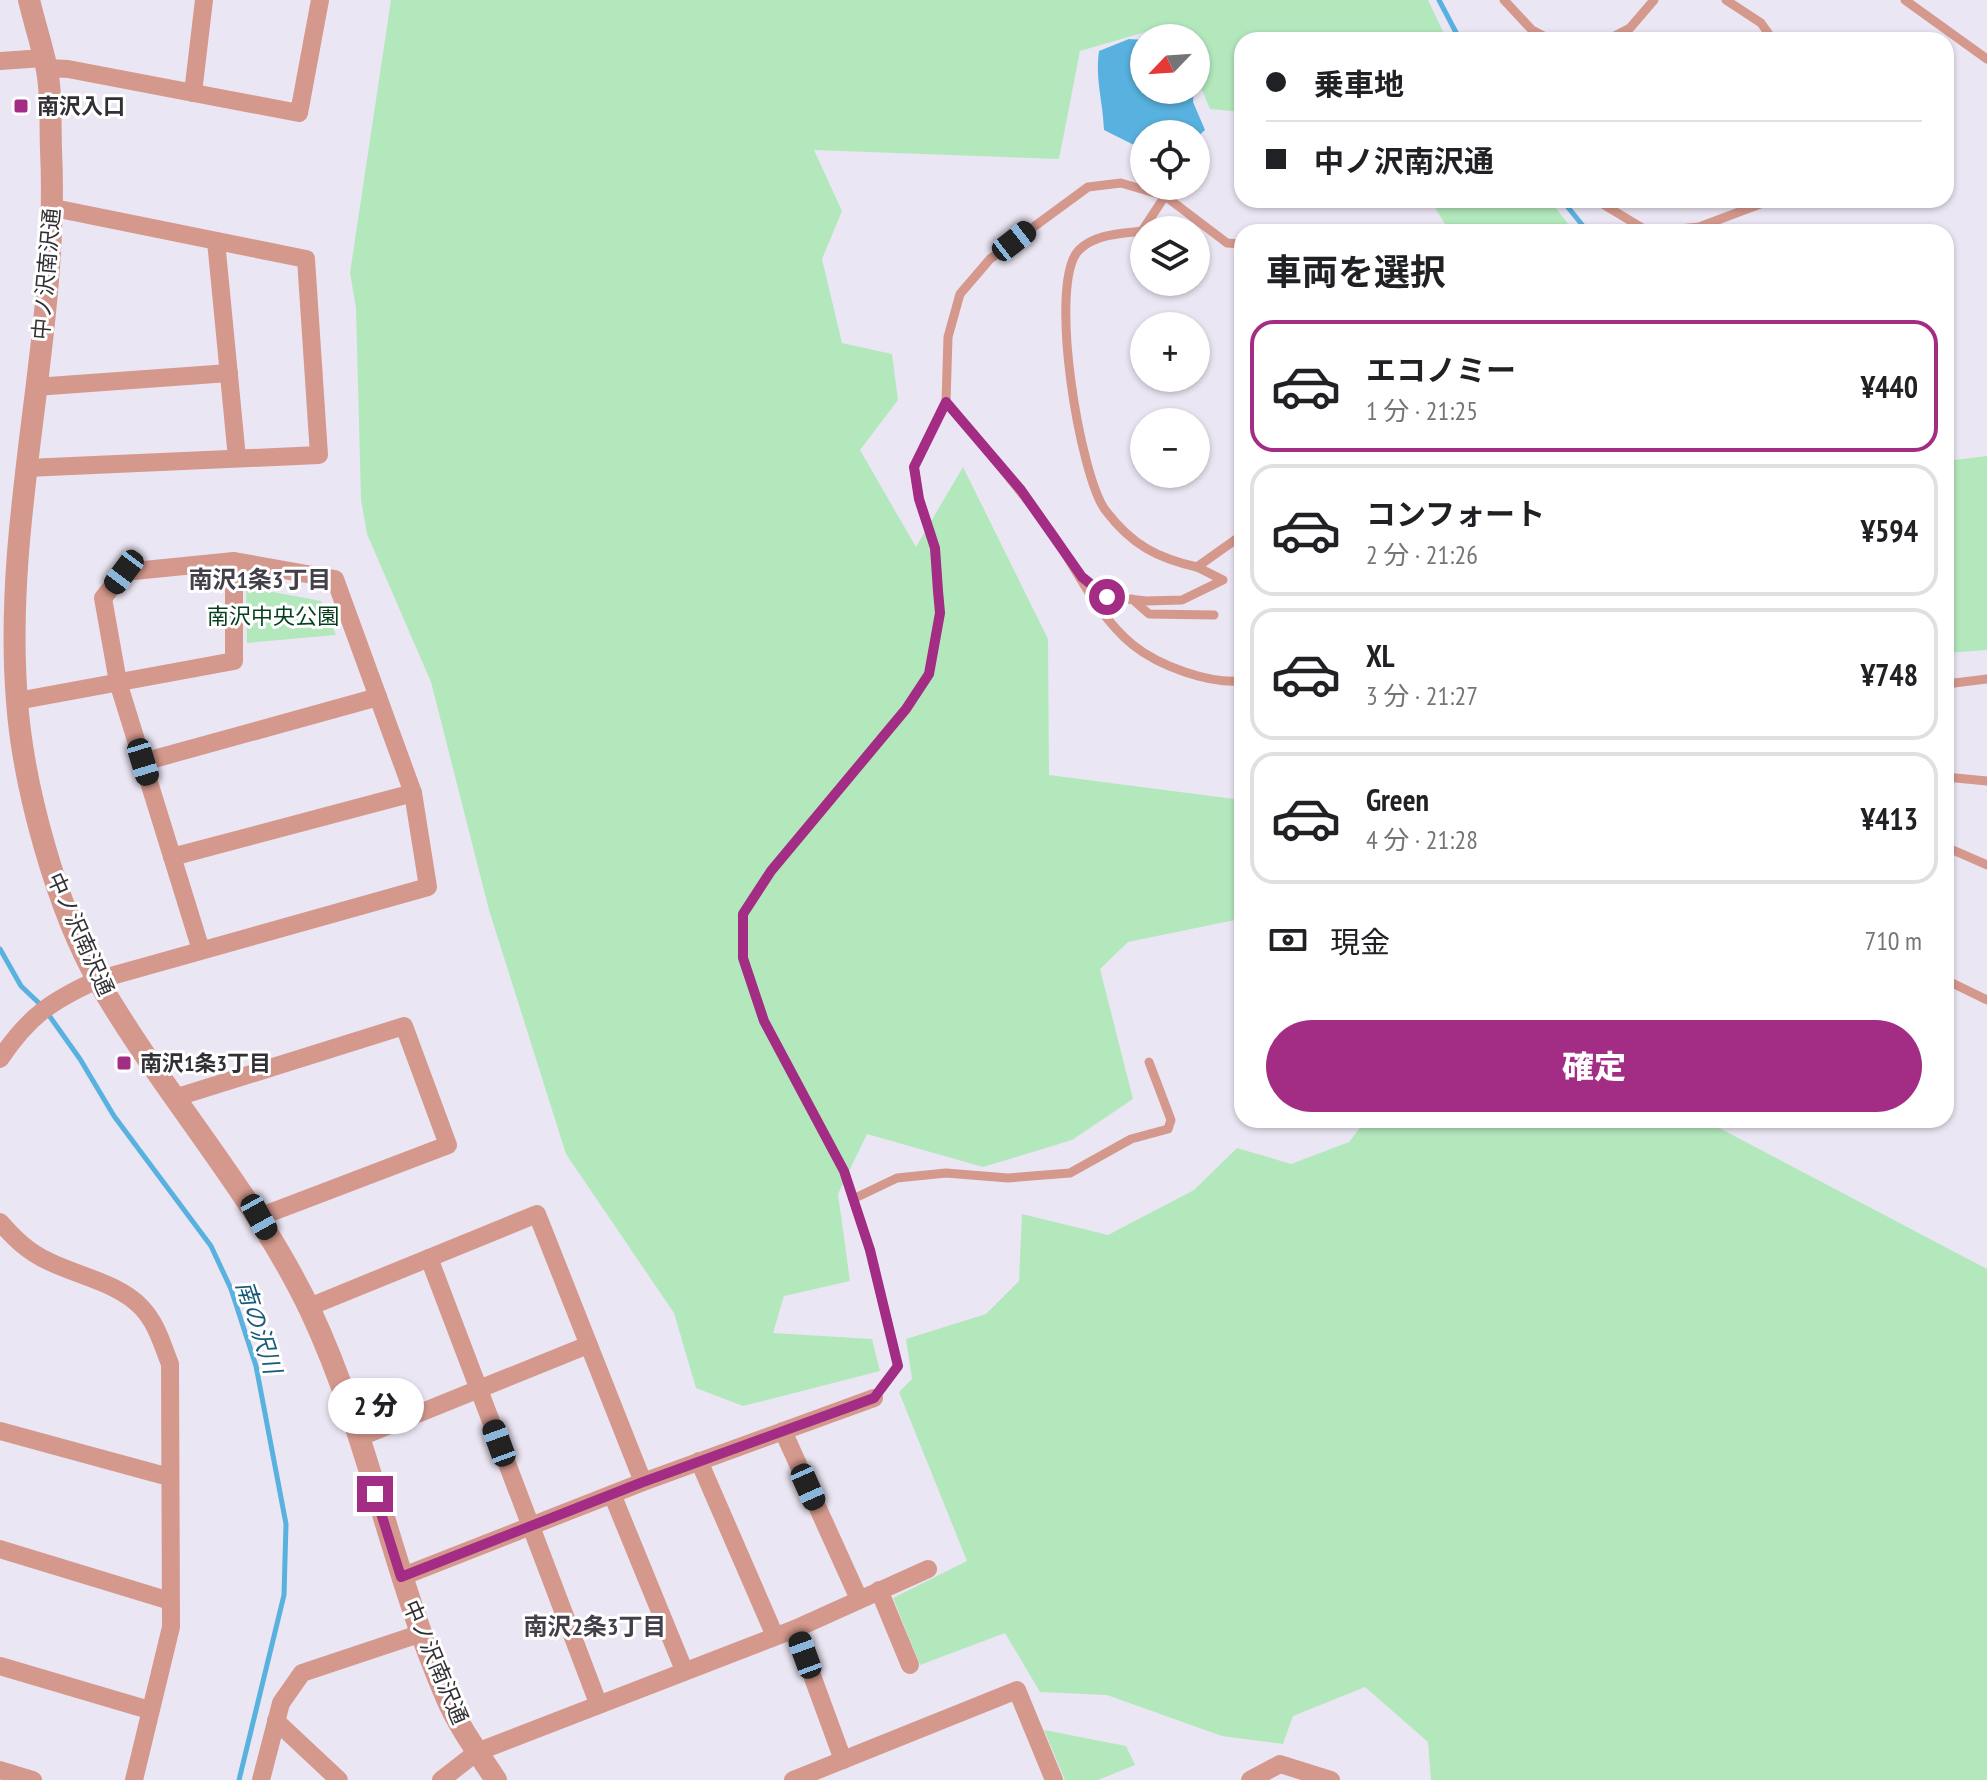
<!DOCTYPE html>
<html lang="ja">
<head>
<meta charset="utf-8">
<style>
  :root { --surface:#fff; --page:#f6f6f6; --text:#202124; --muted:#757577; --line:#e0e0e0; --accent:#a32c84 }
  body { margin:0; font-family:"PT Sans Narrow","Noto Sans JP",sans-serif; background:var(--page); color:var(--text); height:100vh; display:flex; flex-direction:column; font-size:30px; white-space:nowrap }
  * { box-sizing:border-box; margin:0 }
  p { font-size:26px; color:var(--muted) }
  .icon { flex:none; width:44px; height:44px; fill:none; stroke:currentColor; stroke-width:2; stroke-linecap:round; stroke-linejoin:round }
  .map { position:relative; flex:1; overflow:hidden }
  .panel { position:absolute; left:1234px; top:224px; width:720px; height:904px; display:flex; flex-direction:column; background:var(--surface); border-radius:24px; box-shadow:0 2px 6px #0004 }
  .panel>* { flex:none }
  .top-card { position:absolute; left:1234px; top:32px; width:720px; height:176px; border-radius:24px; box-shadow:0 2px 6px #0004; display:grid; align-content:center; height:176px; padding:0 32px; background:var(--surface) }
  .needle { width:52px; rotate:245deg }
  .buttons { position:absolute; left:1130px; top:24px; display:grid; gap:16px }
  .buttons a { display:grid; place-items:center; width:80px; height:80px; border-radius:50%; background:var(--surface); box-shadow:0 2px 6px #0004; font-size:40px }
  .end { position:absolute; width:36px; height:36px; margin:-18px; border:10px solid #a32c84; background:#fff; box-shadow:0 0 0 4px #fff }
  .from { border-radius:50% }
  .bubble { position:absolute; height:56px; border-radius:28px; background:var(--surface); box-shadow:0 2px 6px #0004; font-size:26px; font-weight:800; line-height:56px; text-align:center }
  .car { position:absolute; width:24px; height:48px; margin:-24px -12px; border-radius:10px; box-shadow:0 0 6px 2px #0007; background:linear-gradient(#222 24%,#8ab4d8 0 40%,#222 0 76%,#8ab4d8 0 86%,#222 0) }
  .top-card b { display:flex; align-items:center; gap:28px; height:76px; font-size:30px }
  .top-card b+b { border-top:2px solid var(--line) }
  .top-card i { width:20px; height:20px; background:var(--text) }
  ul { padding:0; list-style:none }
  li { display:flex; align-items:center; gap:24px; height:132px; margin:0 16px 12px; padding:0 16px; border:4px solid var(--line); border-radius:24px }
  li div { flex:1 }
  li b { display:block; font-size:30px }
  li em { font-style:normal; font-weight:800 }
  li.on { border-color:var(--accent) }
  li>.icon { width:72px; height:72px; stroke-width:1.5 }
  h2 { padding:0 32px; font-size:36px; line-height:96px }
  .pay { display:flex; align-items:center; gap:20px; height:88px; padding:0 32px; font-size:30px }
  .pay p { margin-inline-start:auto }
  .action { display:flex; gap:16px; margin-top:auto; padding:16px 32px }
  .action a { flex:1; height:92px; border-radius:48px; background:var(--accent); color:#fff; font-size:32px; font-weight:800; line-height:92px; text-align:center }
  .map>svg:first-child { display:block }
  .green { fill:#b3e8bd }
  .water { fill:#58b1de }
  .lines { fill:none; stroke-linecap:round; stroke-linejoin:round }
  .stream { stroke:#58b1de; stroke-width:5 }
  .service { stroke:#d5988d; stroke-width:9 }
  .minor { stroke:#d5988d; stroke-width:18 }
  .tertiary { stroke:#d5988d; stroke-width:22 }
  .route { stroke:#a32c84; stroke-width:10 }
  .poi-dot { fill:#a32c84; stroke:#fff; stroke-width:3 }
  .labels { text-anchor:middle; dominant-baseline:central; stroke-width:6; stroke-linejoin:round; paint-order:stroke }
  .poi-label { font-size:22px; font-weight:bold; fill:#323035; stroke:#fff; text-anchor:start }
  .street-label { font-size:22px; fill:#323035; stroke:#fff }
  .park-label { font-size:22px; fill:#053f1c; stroke:#fff }
  .neighbourhood-label { font-size:24px; font-weight:bold; fill:#44404a; stroke:#fff }
  .water-label { font-size:24px; font-style:italic; fill:#175b7a; stroke:#fff }
</style>
</head>
<body>
<div class="map">
<svg width="1987" height="1780" viewBox="0 0 1987 1780">
  <rect width="100%" height="100%" fill="#ebe6f3"/>
  <g class="green">
    <polygon points="391,0 1428,0 1447,40 1242,40 1242,112 1210,109 1196,76 1196,38 1179,38 1173,24 1080,51 1059,159 814,150 842,211 822,259 842,343 892,354 898,400 860,450 916,547 963,467 1048,639 1049,775 1234,799 1242,806 1242,923 1235,920 1128,942 1100,969 1133,1099 1072,1140 983,1167 867,1134 838,1194 850,1281 784,1296 773,1333 872,1339 880,1371 743,1406 696,1388 674,1313 566,1154 489,910 431,682 367,534 361,500 356,308 350,273"/>
    <polygon points="1430,200 1550,200 1574,232 1450,232"/>
    <polygon points="1987,456 1987,650 1946,653 1946,461"/>
    <polygon points="246,587 321,601 336,635 247,643"/>
    <polygon points="1366,1120 1704,1120 1987,1269 1987,1780 1431,1780 1428,1742 1365,1687 1293,1716 1283,1744 1222,1736 1107,1695 1040,1692 1005,1633 920,1665 893,1598 967,1561 899,1392 912,1379 906,1339 986,1314 1019,1281 1022,1214 1108,1235 1194,1190 1237,1148 1291,1164 1349,1142"/>
    <polygon points="1044,1730 1126,1746 1135,1765 1098,1780 1065,1780"/>
  </g>
  <path class="water" d="M 1129,39 L 1144,40 L 1144,90 L 1194,90 L 1193,102 L 1205,130 L 1196,138 L 1196,134 L 1144,134 L 1144,150 L 1104,130 C 1103,101 1095,79 1099,51 Z"/>
  <g class="lines">
    <g class="stream">
      <polyline points="1439,0 1460,40"/>
      <polyline points="1562,200 1588,232"/>
      <polyline points="0,949 21,986 42,1006"/>
      <polyline points="48,1014 80,1059 114,1116 211,1246 231,1289 256,1366 286,1524 284,1595 239,1780"/>
    </g>
    <g class="service">
      <polyline points="1504,0 1532,30 1551,40"/>
      <polyline points="1726,0 1761,23 1773,40"/>
      <polyline points="1905,0 1987,59"/>
      <polyline points="1607,40 1630,28 1654,0"/>
      <path d="M 1165,196 L 1142,231 C 1120,234 1095,234 1079,250 C 1047,282 1080,478 1106,511 C 1132,545 1157,558 1197,567 L 1242,535"/>
      <polyline points="1596,200 1649,232 1699,227 1771,200"/>
      <path d="M 946,402 C 984,446 1020,489 1054,536 C 1078,572 1099,618 1133,645 C 1159,666 1209,684 1242,681"/>
      <polyline points="1088,582 1107,597 1147,601 1182,600 1223,580 1197,567"/>
      <polyline points="1132,599 1149,614 1214,615"/>
      <polyline points="1946,684 1987,679"/>
      <polyline points="1946,777 1987,781"/>
      <polyline points="1946,847 1987,865"/>
      <polyline points="1946,980 1987,1000"/>
      <polyline points="853,1199 897,1178 946,1173 1008,1178 1070,1173 1131,1139 1168,1129 1171,1120 1149,1062"/>
      <polyline points="874,1398 898,1366 870,1250 844,1171 764,1021 743,958 743,914 771,871 906,709 929,674 940,613 935,548 919,499 914,467 946,402 948,337 960,294 990,259 1088,187 1121,183 1165,196 1227,243 1242,244"/>
    </g>
    <g class="minor">
      <polyline points="0,61 44,58"/>
      <polyline points="47,68 68,69 299,113 320,0"/>
      <polyline points="193,93 204,0"/>
      <polyline points="216,241 237,458"/>
      <polyline points="35,387 229,373"/>
      <polyline points="27,468 319,455 306,259 54,208"/>
      <polyline points="17,701 234,661 234,561"/>
      <polyline points="143,762 378,697"/>
      <polyline points="172,857 413,793"/>
      <path d="M 0,1059 C 29,1016 51,1001 97,980 L 428,887 L 413,793 L 335,579 L 234,561 L 124,572 L 103,598 L 118,682 L 201,950"/>
      <polyline points="174,1098 404,1026 448,1145 259,1217"/>
      <path d="M 0,1222 C 14,1238 28,1252 48,1261 C 78,1276 119,1283 142,1308 C 157,1324 162,1344 170,1364 L 171,1627 L 134,1780"/>
      <polyline points="429,1258 598,1703"/>
      <polyline points="309,1307 537,1214 643,1482"/>
      <polyline points="0,1431 169,1477"/>
      <polyline points="783,1431 859,1599"/>
      <polyline points="358,1438 588,1345"/>
      <polyline points="699,1461 775,1636"/>
      <polyline points="612,1494 684,1670"/>
      <polyline points="0,1549 170,1601"/>
      <polyline points="401,1577 643,1482 874,1398"/>
      <polyline points="879,1590 910,1665"/>
      <polyline points="795,1629 843,1760"/>
      <polyline points="0,1666 149,1710"/>
      <polyline points="276,1721 339,1780"/>
      <polyline points="0,1770 33,1780"/>
      <polyline points="261,1780 281,1703 302,1673 422,1633"/>
      <polyline points="441,1780 477,1752 795,1629 928,1569"/>
      <polyline points="793,1780 1017,1690 1054,1780"/>
      <polyline points="1250,1780 1280,1764 1331,1780"/>
    </g>
    <path class="tertiary" d="M 29,0 C 34,21 41,43 46,65 C 52,92 50,122 51,150 C 60,334 2,517 17,701 C 23,786 57,910 100,984 C 165,1096 255,1194 311,1312 C 369,1436 392,1573 447,1699 C 459,1727 479,1754 496,1780"/>
  </g>
  <g class="lines">
    <polyline class="route" points="375,1494 401,1577 643,1482 874,1398 898,1366 870,1250 844,1171 764,1021 743,958 743,914 771,871 906,709 929,674 940,613 938,591 935,548 919,499 914,467 946,402 1021,490 1082,577 1107,597"/>
  </g>
  <g class="poi-dot">
    <rect x="13" y="98" width="16" height="16" rx="4"/>
    <rect x="116" y="1055" width="16" height="16" rx="4"/>
  </g>
  <g class="labels">
    <g class="poi-label">
      <text x="37" y="106">南沢入口</text>
      <text x="140" y="1063">南沢1条3丁目</text>
    </g>
    <g class="street-label">
      <text transform="translate(46 274) rotate(-85)">中ノ沢南沢通</text>
      <text transform="translate(81 934) rotate(66)">中ノ沢南沢通</text>
      <text transform="translate(436 1662) rotate(67)">中ノ沢南沢通</text>
    </g>
    <g class="park-label">
      <text x="273" y="616">南沢中央公園</text>
    </g>
    <g class="neighbourhood-label">
      <text x="260" y="579">南沢1条3丁目</text>
      <text x="595" y="1626">南沢2条3丁目</text>
    </g>
    <g class="water-label">
      <text transform="translate(259 1327) rotate(72)">南の沢川</text>
    </g>
  </g>
</svg>
<div class="buttons">
<a><svg class="needle" viewBox="-14 -14 28 28"><path d="M0-13l5 13h-10z" fill="#e53935"/><path d="M0 13l5-13h-10z" fill="#757577"/></svg></a>
<a><svg class="icon" aria-label="locate" viewBox="0 0 24 24"><circle cx="12" cy="12" r="6"/><path d="M12 2v4M12 18v4M2 12h4M18 12h4"/></svg></a>
<a><svg class="icon" aria-label="layers" viewBox="0 0 24 24"><path d="M12 4l9 5-9 5-9-5zM3 14l9 5 9-5"/></svg></a>
<a>+</a>
<a>−</a>
</div>
<i class="end from" style="left:1107px;top:597px"></i>
<i class="end" style="left:375px;top:1494px"></i>
<div class="bubble" style="left:328px;top:1378px;width:96px">2 分</div>
<i class="car" style="left:1014px;top:241px;rotate:52deg"></i>
<i class="car" style="left:124px;top:572px;rotate:217deg"></i>
<i class="car" style="left:143px;top:762px;rotate:163deg"></i>
<i class="car" style="left:259px;top:1217px;rotate:151deg"></i>
<i class="car" style="left:499px;top:1443px;rotate:340deg"></i>
<i class="car" style="left:808px;top:1487px;rotate:156deg"></i>
<i class="car" style="left:805px;top:1655px;rotate:340deg"></i>
<div class="top-card">
<b><i class="from"></i>乗車地</b>
<b><i></i>中ノ沢南沢通</b>
</div>
<section class="panel">
<h2>車両を選択</h2>
<ul>
<li class="on"><svg class="icon" aria-label="car" viewBox="0 0 24 24"><path d="M5 17H2v-5l4-1 3-4h7l3 4 3 1v5h-3M9 17h6M6 11h13"/><circle cx="7" cy="17" r="2"/><circle cx="17" cy="17" r="2"/></svg><div><b>エコノミー</b><p>1 分 · 21:25</p></div><em>¥440</em></li>
<li><svg class="icon" aria-label="car" viewBox="0 0 24 24"><path d="M5 17H2v-5l4-1 3-4h7l3 4 3 1v5h-3M9 17h6M6 11h13"/><circle cx="7" cy="17" r="2"/><circle cx="17" cy="17" r="2"/></svg><div><b>コンフォート</b><p>2 分 · 21:26</p></div><em>¥594</em></li>
<li><svg class="icon" aria-label="car" viewBox="0 0 24 24"><path d="M5 17H2v-5l4-1 3-4h7l3 4 3 1v5h-3M9 17h6M6 11h13"/><circle cx="7" cy="17" r="2"/><circle cx="17" cy="17" r="2"/></svg><div><b>XL</b><p>3 分 · 21:27</p></div><em>¥748</em></li>
<li><svg class="icon" aria-label="car" viewBox="0 0 24 24"><path d="M5 17H2v-5l4-1 3-4h7l3 4 3 1v5h-3M9 17h6M6 11h13"/><circle cx="7" cy="17" r="2"/><circle cx="17" cy="17" r="2"/></svg><div><b>Green</b><p>4 分 · 21:28</p></div><em>¥413</em></li>
</ul>
<div class="pay"><svg class="icon" aria-label="cash" viewBox="0 0 24 24"><path d="M3 7h18v10H3z"/><circle cx="12" cy="12" r="2"/></svg>現金<p>710 m</p></div>
<div class="action"><a>確定</a></div>
</section>
</div>
</body>
</html>
